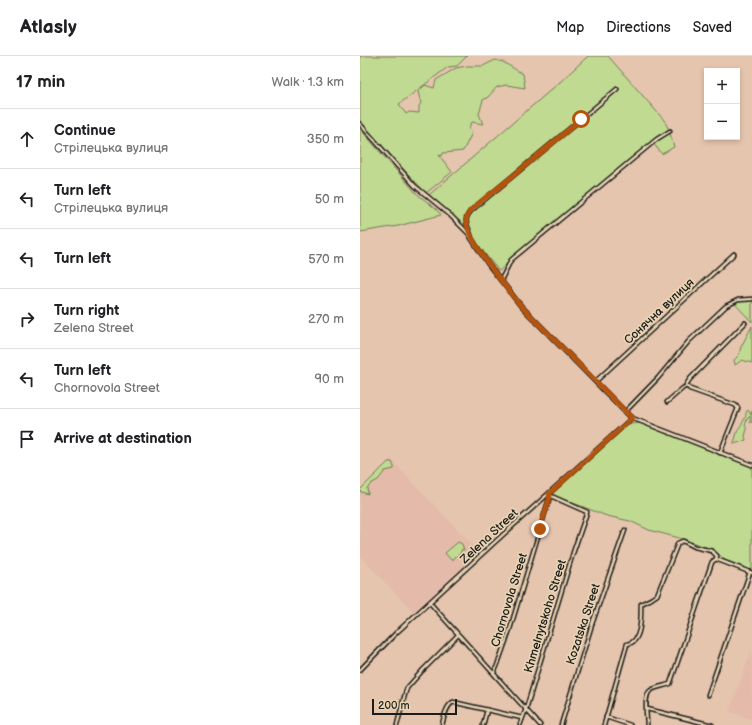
<!DOCTYPE html>
<meta charset="utf-8">
<style>
body{margin:0;font-family:"Balsamiq Sans",sans-serif;background:#f2f2f2;color:#202124}
.controls{position:absolute;right:12px;top:12px;display:grid;overflow:hidden;border-radius:0px;box-shadow:0 2px 6px #0003}
.controls button{width:36px;height:36px;display:grid;place-items:center;padding:0;border:0;border-bottom:1px solid #e0e0e0;background:#fff;color:#202124;font:20px sans-serif}
.scale{position:absolute;left:12px;bottom:10px;width:85px;box-sizing:border-box;padding-left:4px;border:2px solid #1c1c1c;border-top:0;font-size:11px;line-height:14px;white-space:nowrap;color:#1c1c1c;-webkit-text-stroke:3px #e8d3b2;paint-order:stroke}
.stop{position:absolute;width:12px;height:12px;margin:-9px;border:3px solid #b45309;border-radius:50%;background:#fff}
.stop.end{background:#b45309;border-color:#fff;box-shadow:0 1px 4px #0008}
.list{margin:0;padding:0;list-style:none}
h2{display:flex;justify-content:space-between;align-items:center;height:52px;margin:0;padding:0 16px;font-size:17px}
h2 small{font-size:13px;font-weight:400;color:#757577}
.list li{display:grid;grid-template-columns:26px 1fr auto;gap:12px;align-items:center;box-sizing:border-box;height:60px;padding:0 16px;border-top:1px solid #e0e0e0}
.list b{display:block;font-size:15px;white-space:nowrap}
.list p{margin:0;font-size:13px;white-space:nowrap;color:#757577}
.list em{font-size:13px;font-style:normal;color:#757577}
.icon{flex:none;width:22px;height:22px;fill:none;stroke:currentColor;stroke-width:2;stroke-linecap:round;stroke-linejoin:round}
.map{position:relative;flex:none;width:392px;height:669px;overflow:hidden}
header{display:flex;align-items:center;gap:24px;box-sizing:border-box;height:56px;padding:0 20px;background:#fff;border-bottom:1px solid #e0e0e0}
header strong{font-size:19px}
nav{display:flex;gap:22px;margin-inline-start:auto;font-size:14px}
main{display:flex}
aside{flex:1;background:#fff}
.map>svg:first-child{display:block}
.built{fill:#e4bbab}
.green{fill:#c0da91;stroke:#6e7b56}
.lines{fill:none;stroke-linecap:round;stroke-linejoin:round}
.street-casing{stroke:#1c1c1c;stroke-width:5.5}
.street{stroke:#e8d3b2;stroke-width:2.5}
.route{stroke:#b45309;stroke-width:5}
.labels{text-anchor:middle;stroke-width:3.5;stroke-linejoin:round;paint-order:stroke}
.street-label{font-size:12px;fill:#1c1c1c;stroke:#e8d3b2}
</style>
<header>
<strong>Atlasly</strong>
<nav><a>Map</a><a>Directions</a><a>Saved</a></nav>
</header>
<main>
<aside>
<h2>17 min<small>Walk · 1.3 km</small></h2>
<ul class="list">
<li><svg class="icon" aria-label="ahead" viewBox="0 0 24 24"><path d="M12 20V5M6 11l6-6 6 6"/></svg><div><b>Continue</b><p>Стрілецька вулиця</p></div><em>350 m</em></li>
<li><svg class="icon" aria-label="left" viewBox="0 0 24 24"><path d="M17 20v-9H6M10 6l-5 5 5 5"/></svg><div><b>Turn left</b><p>Стрілецька вулиця</p></div><em>50 m</em></li>
<li><svg class="icon" aria-label="left" viewBox="0 0 24 24"><path d="M17 20v-9H6M10 6l-5 5 5 5"/></svg><div><b>Turn left</b></div><em>570 m</em></li>
<li><svg class="icon" aria-label="right" viewBox="0 0 24 24"><path d="M7 20v-9h11M14 6l5 5-5 5"/></svg><div><b>Turn right</b><p>Zelena Street</p></div><em>270 m</em></li>
<li><svg class="icon" aria-label="left" viewBox="0 0 24 24"><path d="M17 20v-9H6M10 6l-5 5 5 5"/></svg><div><b>Turn left</b><p>Chornovola Street</p></div><em>90 m</em></li>
<li><svg class="icon" aria-label="arrive" viewBox="0 0 24 24"><path d="M6 21V4h12l-3 4 3 4H6"/></svg><div><b>Arrive at destination</b></div></li>
</ul>
</aside>
<div class="map">
<svg width="392" height="669" viewBox="0 0 392 669">
<rect width="100%" height="100%" fill="#e6c5ae"/>
<filter id="ink" filterUnits="userSpaceOnUse"><feTurbulence type="fractalNoise" baseFrequency=".025" numOctaves="2"/><feDisplacementMap in="SourceGraphic" scale="8" xChannelSelector="R" yChannelSelector="G"/><feConvolveMatrix kernelMatrix="1 2 1 2 8 2 1 2 1" color-interpolation-filters="sRGB"/></filter>
<g filter="url(#ink)">
<g class="built">
<path d="M31,403l88,93 -65,61 -54,-57v-67z"/>
<path d="M392,593v71l-23,-9z"/>
</g>
<g class="green">
<path d="M0,0h107l-10,10 -9,1 -49,37 7,10 3,-2 10,1v-7l2,-3 -3,-11 7,-7 9,3 2,-8 20,-12 11,-2h16l12,-6 8,2 20,12 2,14 -19,-3 -9,2 -9,10 -5,3 -4,14 4,10 -11,-2 -3,5 3,6 -9,18 -20,2 -1,3 -3,-1 13,17 -26,21 -66,-70z"/>
<path d="M228,0h20l56,64 5,10 5,17 -12,7 -10,-12 -153,129 -46,-56 -24,-20 131,-113z"/>
<path d="M0,73l57,65 19,15 5,6 -43,11 -38,6z"/>
<path d="M392,243v23l-18,-19 11,-3 3,2v-2z"/>
<path d="M392,270v37l-10,-3 -7,5 -1,-5 5,-5 2,-8z"/>
<path d="M388,354l3,5 1,-4v11l-2,1v-7l-3,3 -2,7 2,3 -2,7 1,4 -12,4v-2c2,-4 2,-8 4,-12 3,-6 9,-12 8,-18z"/>
<path d="M280,367l112,44v103l-27,-10 -11,-10 -31,-11 -34,-9 -19,-9 -23,-5 -55,-21 1,-2 72,-66 6,-3z"/>
<path d="M28,406h4l2,5v2l-9,2 -7,9 -6,3 -5,5 1,6 -7,-2 -1,-2z"/>
<path d="M98,486l4,2 2,6 -2,-1 -2,5 -5,3 -2,3h-2l-6,-7z"/>
</g>
<g class="lines">
<defs>
<g id="street">
<path d="M0,68l55,62 35,29 18,18 20,31 33,42 105,107 6,5 120,47"/>
<path d="M111,180c-3,-11 -9,-15 0,-25l146,-122"/>
<path d="M141,224l10,-20 146,-121 13,-8"/>
<path d="M236,325l138,-127"/>
<path d="M307,346l16,-14 4,-2"/>
<path d="M265,356l33,-34 31,-37 37,-35 12,-6 14,-1"/>
<path d="M360,397l18,-45 -3,-3 -45,-16 -4,-4 4,-6 55,-56"/>
<path d="M70,547l110,122"/>
<path d="M0,614l36,-37 99,-91 137,-124"/>
<path d="M134,617l3,-7 13,-37 40,-133"/>
<path d="M348,639l42,-123"/>
<path d="M287,653l65,16"/>
<path d="M246,661l24,8"/>
<path d="M37,669l8,-31 2,-6 15,-17 36,-36"/>
<path d="M82,669c2,-8 4,-19 11,-23l69,16"/>
<path d="M123,669l4,-15"/>
<path d="M160,669l6,-16 47,-156 14,-41 -36,-16"/>
<path d="M201,669l32,-104 32,-91"/>
<path d="M244,669l23,-81c15,-1 14,-28 14,-40l10,-5 6,-4 21,-52 5,-2 12,6 17,4 5,5 -1,3 36,14"/>
<path d="M287,669c0,-9 -4,-30 4,-35 6,-3 13,-4 19,-6l42,-122 4,-3"/>
</g>
</defs>
<use href="#street" class="street-casing"/>
<use href="#street" class="street"/>
</g>
</g>
<g class="lines" filter="url(#ink)">
<path class="route" d="M180,473l10,-33 -1,-2 83,-76 -111,-112c-13,-16 -56,-68 -55,-87 1,-3 2,-5 4,-8 11,-11 26,-21 38,-31 24,-20 49,-40 73,-61"/>
</g>
<g class="labels">
<g class="street-label">
<text transform="translate(299 255) rotate(-43)" y="4">Сонячна вулиця</text>
<text transform="translate(129 480) rotate(-43)" y="4">Zelena Street</text>
<text transform="translate(149 544) rotate(-73)" y="4">Chornovola Street</text>
<text transform="translate(185 560) rotate(-73)" y="4">Khmelnytskoho Street</text>
<text transform="translate(223 568) rotate(-72)" y="4">Kozatska Street</text>
</g>
</g>
</svg>
<div class="controls">
<button>+</button>
<button>−</button>
</div>
<div class="scale">200 m</div>
<div class="stop" style="left:221px;top:63px"></div>
<div class="stop end" style="left:180px;top:473px"></div>
</div>
</main>
